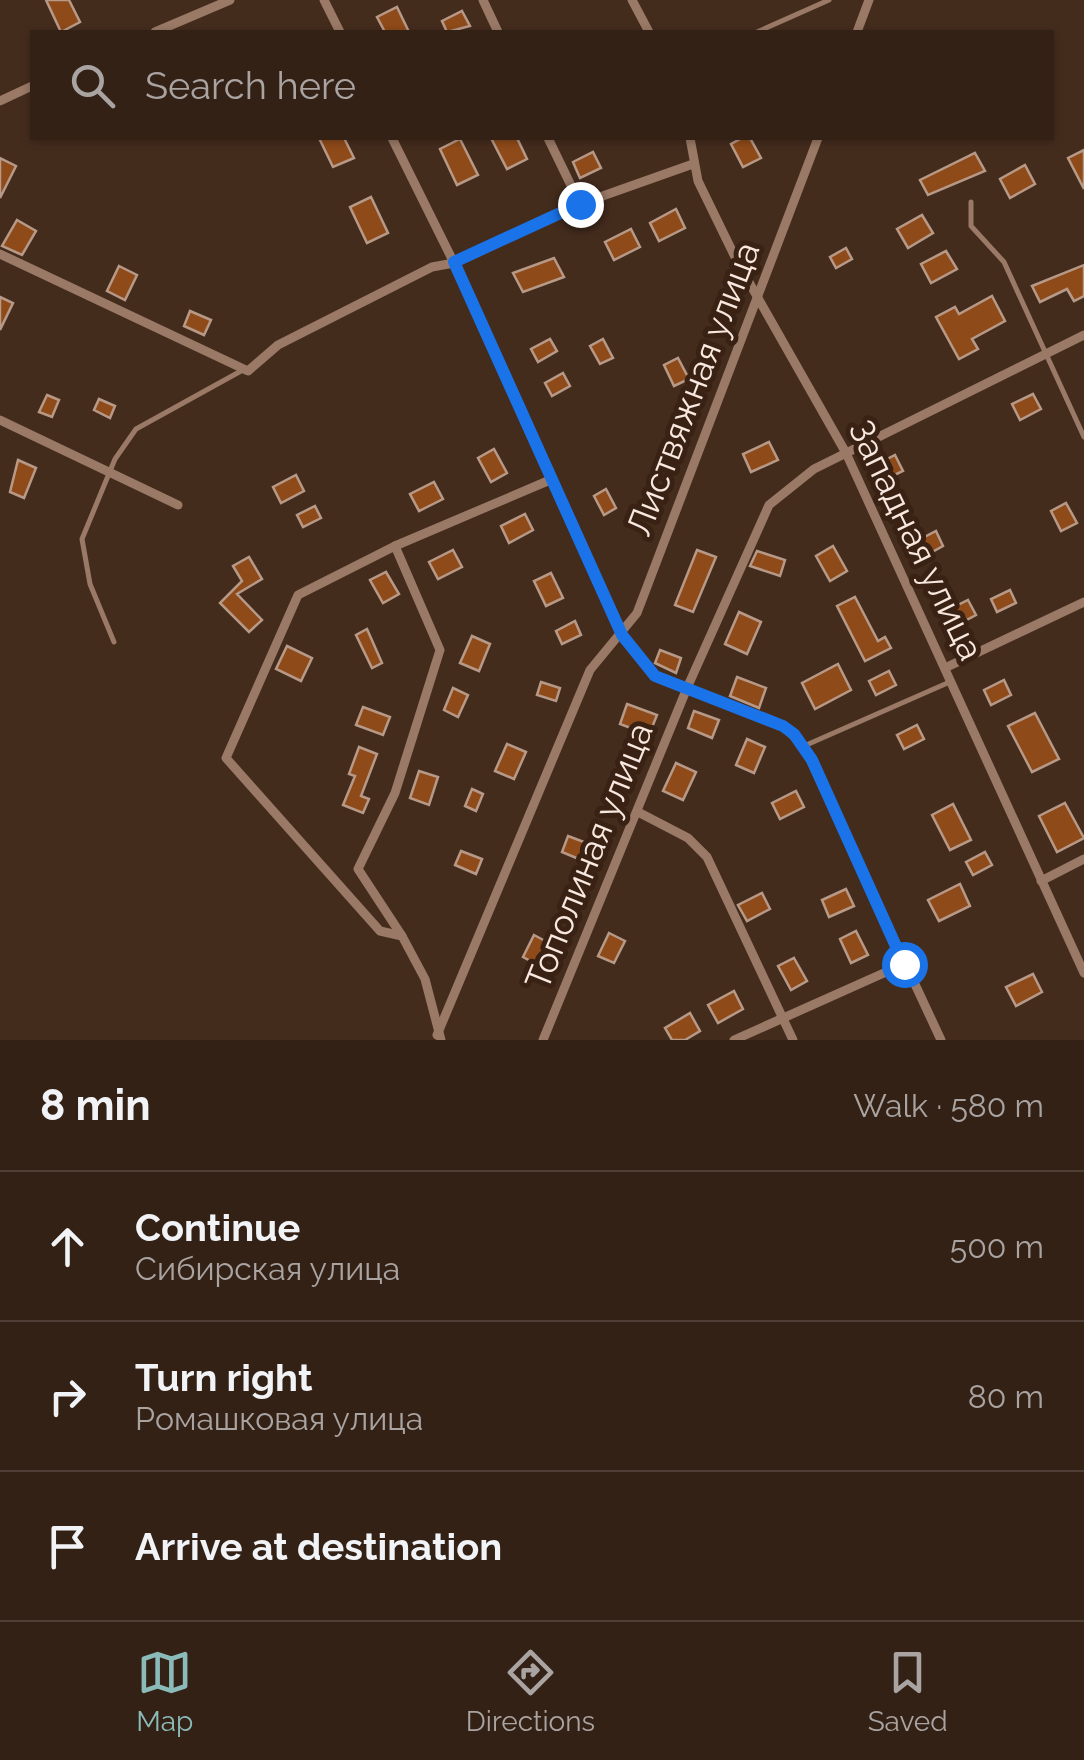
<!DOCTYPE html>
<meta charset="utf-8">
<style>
body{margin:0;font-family:Raleway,sans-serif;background:#3e2e23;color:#f1f3f6}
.stop{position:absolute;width:30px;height:30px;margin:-22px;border:8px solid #1a73e8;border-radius:50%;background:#fff}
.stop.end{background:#1a73e8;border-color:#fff;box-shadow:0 2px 10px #0008}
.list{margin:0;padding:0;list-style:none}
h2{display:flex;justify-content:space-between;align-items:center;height:130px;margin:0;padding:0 40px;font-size:42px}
h2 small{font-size:32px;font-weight:400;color:#a9a3a1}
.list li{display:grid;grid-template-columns:65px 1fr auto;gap:30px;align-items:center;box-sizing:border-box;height:150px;padding:0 40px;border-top:2px solid #4e3e35}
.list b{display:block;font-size:38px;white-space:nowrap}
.list p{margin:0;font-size:32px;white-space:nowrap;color:#a9a3a1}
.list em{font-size:32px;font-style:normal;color:#a9a3a1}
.icon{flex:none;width:55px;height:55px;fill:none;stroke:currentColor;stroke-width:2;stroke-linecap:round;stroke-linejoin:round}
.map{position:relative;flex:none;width:1084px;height:1040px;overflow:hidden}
.search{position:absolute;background:#332116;box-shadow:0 2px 8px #0004;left:30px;right:30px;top:30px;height:110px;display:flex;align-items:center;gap:25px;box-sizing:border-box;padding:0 35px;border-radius:0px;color:#a9a3a1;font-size:38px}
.sheet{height:580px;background:#332116}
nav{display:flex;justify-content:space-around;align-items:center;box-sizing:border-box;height:140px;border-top:2px solid #4e3e35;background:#332116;font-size:28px;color:#a9a3a1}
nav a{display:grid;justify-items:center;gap:5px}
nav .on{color:#8bbbb9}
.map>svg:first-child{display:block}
.building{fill:#8f4a19;stroke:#b79988;stroke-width:2.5}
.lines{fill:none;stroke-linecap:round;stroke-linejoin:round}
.service{stroke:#9a7966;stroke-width:5}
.minor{stroke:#9a7966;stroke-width:9}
.route{stroke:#1a73e8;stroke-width:12}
.labels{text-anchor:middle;stroke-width:10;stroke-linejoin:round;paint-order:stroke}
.street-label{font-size:35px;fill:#f8e8df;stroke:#392214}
</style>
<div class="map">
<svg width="1084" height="1040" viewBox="0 0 1084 1040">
<rect width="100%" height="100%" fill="#442c1d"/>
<g class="building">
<path d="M46,0h23l11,22 -19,10z"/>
<path d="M397,7l12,25h-24l-8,-15z"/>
<path d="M462,11l8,15 -23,6 -5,-11z"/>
<path d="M319,138h25l10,20 -21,9z"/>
<path d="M491,138h26l10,21 -20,10z"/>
<path d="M742,138h8l11,20 -18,9 -12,-23z"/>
<path d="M460,139l18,36 -21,10 -17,-36z"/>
<path d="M1084,150v39l-16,-31z"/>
<path d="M593,152l8,16 -21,10 -7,-16z"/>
<path d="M975,153l10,18 -57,24 -8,-15z"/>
<path d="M0,158l16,8 -16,32z"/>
<path d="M1025,165l10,19 -25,14 -10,-19z"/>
<path d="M371,197l17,36 -21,10 -17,-36z"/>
<path d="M676,209l9,19 -26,13 -9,-18z"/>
<path d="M922,215l11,18 -25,15 -11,-19z"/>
<path d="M17,220l19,11 -14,24 -20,-9z"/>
<path d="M631,229l9,18 -26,13 -9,-18z"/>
<path d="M846,248l6,11 -16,9 -6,-11z"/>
<path d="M946,251l11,18 -26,14 -10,-19z"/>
<path d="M554,258l10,19 -41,15 -10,-19z"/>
<path d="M1084,265v31l-10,5 -7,-12 -27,13 -8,-16z"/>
<path d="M119,266l18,9 -12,25 -18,-9z"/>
<path d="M992,296l13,25 -33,18 6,10 -19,10 -23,-42 19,-10 4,7z"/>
<path d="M0,297l13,6 -13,27z"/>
<path d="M190,311l21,9 -7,15 -20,-9z"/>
<path d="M550,339l7,12 -19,11 -7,-13z"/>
<path d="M603,339l10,19 -13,6 -10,-18z"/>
<path d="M678,358l11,21 -15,7 -10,-21z"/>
<path d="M563,373l7,13 -18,10 -7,-13z"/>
<path d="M1033,394l8,15 -21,11 -8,-16z"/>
<path d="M47,395l12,5 -7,17 -13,-5z"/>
<path d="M99,399l16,7 -5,12 -16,-8z"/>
<path d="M769,442l9,18 -27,12 -8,-18z"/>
<path d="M494,449l13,24 -16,9 -13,-24z"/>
<path d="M895,455l8,16 -21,10 -8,-15z"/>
<path d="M18,460l18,8 -12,30 -14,-6z"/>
<path d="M296,475l8,16 -23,12 -8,-16z"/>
<path d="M434,482l9,17 -24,12 -9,-17z"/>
<path d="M606,489l10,19 -12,7 -10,-19z"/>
<path d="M1066,503l11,20 -16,8 -10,-20z"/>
<path d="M315,506l6,12 -18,9 -6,-12z"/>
<path d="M525,514l8,16 -24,13 -8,-17z"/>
<path d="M936,531l7,15 -20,11 -8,-15z"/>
<path d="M833,546l14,25 -17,10 -14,-25z"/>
<path d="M453,550l9,17 -24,12 -9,-17z"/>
<path d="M697,550l19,7 -23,55 -18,-7z"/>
<path d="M757,551l28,9 -5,16 -30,-10z"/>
<path d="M249,557l13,22 -25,15 25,26 -13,12 -29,-29 22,-22 -9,-15z"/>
<path d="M386,572l13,22 -16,9 -13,-23z"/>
<path d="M551,573l12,25 -17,8 -12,-25z"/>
<path d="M1010,590l6,13 -19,9 -6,-13z"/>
<path d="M855,597l23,44 7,-4 6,11 -26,13 -28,-55z"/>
<path d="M968,600l8,15 -21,11 -7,-16z"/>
<path d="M739,612l22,10 -14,32 -22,-10z"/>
<path d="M575,621l6,14 -19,9 -6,-13z"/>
<path d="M367,629l15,34 -10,5 -16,-33z"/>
<path d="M472,636l18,8 -11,27 -19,-8z"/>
<path d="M287,646l25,12 -11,23 -25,-12z"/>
<path d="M660,650l21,8 -5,15 -21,-10z"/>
<path d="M838,664l13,26 -36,19 -13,-26z"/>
<path d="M889,671l7,14 -20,10 -7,-14z"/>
<path d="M737,677l29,11 -7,20 -29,-12z"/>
<path d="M1004,680l7,15 -20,10 -7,-15z"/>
<path d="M541,682l19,6 -4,13 -19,-6z"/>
<path d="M453,688l15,7 -10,22 -14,-7z"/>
<path d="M627,704l30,11 -8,20 -29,-11z"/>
<path d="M363,707l27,10 -7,18 -27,-10z"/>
<path d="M694,711l25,9 -7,18 -24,-10z"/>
<path d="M1035,713l24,46 -27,13 -24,-46z"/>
<path d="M917,725l7,14 -20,10 -7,-14z"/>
<path d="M747,739l18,8 -11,26 -18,-8z"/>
<path d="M507,744l19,8 -12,27 -19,-8z"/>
<path d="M359,747l18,7 -16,42 8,3 -6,14 -20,-8 12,-29 -6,-2z"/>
<path d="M676,763l20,9 -13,28 -20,-9z"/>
<path d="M419,771l19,6 -9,28 -19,-7z"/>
<path d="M472,789l11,5 -7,17 -11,-5z"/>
<path d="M796,791l8,16 -24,12 -8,-16z"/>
<path d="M1065,803l19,35 -27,14 -18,-36z"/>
<path d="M953,804l18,36 -21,10 -18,-35z"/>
<path d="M568,836l24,9 -6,17 -24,-10z"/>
<path d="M461,851l21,8 -6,15 -21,-9z"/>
<path d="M985,852l7,13 -19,10 -7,-13z"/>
<path d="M960,884l10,22 -31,15 -11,-21z"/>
<path d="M846,889l8,17 -25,11 -7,-17z"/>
<path d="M762,893l8,16 -23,12 -9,-16z"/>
<path d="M856,931l12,24 -17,8 -11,-24z"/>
<path d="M609,933l16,8 -11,22 -16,-7z"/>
<path d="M534,935l15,8 -11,22 -15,-8z"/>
<path d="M794,958l13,23 -16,9 -13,-24z"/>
<path d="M1033,974l9,18 -26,14 -10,-19z"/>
<path d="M734,991l9,18 -25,14 -10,-18z"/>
<path d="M690,1013l10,18 -15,9h-13l-7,-12z"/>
</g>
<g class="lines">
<g class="service">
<path d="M757,32l72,-32"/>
<path d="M971,202v24l33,36 80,175"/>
<path d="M114,642l-24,-58 -8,-45 33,-80 21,-30 105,-58"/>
<path d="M804,746l148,-65"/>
</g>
<g class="minor">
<path d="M324,0l16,32"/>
<path d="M483,0l15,32"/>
<path d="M632,0l17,32"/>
<path d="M155,32l75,-32"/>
<path d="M857,32l12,-32"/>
<path d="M0,101l32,-15"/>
<path d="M392,138l62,125 167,372 34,40 128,51 21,20 137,294"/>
<path d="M548,138l32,66"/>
<path d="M690,138l8,43 39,80 109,192 238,520"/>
<path d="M0,254l248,117 30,-26 154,-78 22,-4 126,-59 113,-40"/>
<path d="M0,420l178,85"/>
<path d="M395,546l45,104 -45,143 -37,76 44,67"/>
<path d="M947,667l137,-65"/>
<path d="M638,812l50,26 19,19 86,183"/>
<path d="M1041,881l43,-22"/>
<path d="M437,1035l153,-365 47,-57 181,-475"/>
<path d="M441,1040l-16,-61 -23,-43 -22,-5 -154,-173 72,-163 97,-49 155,-66"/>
<path d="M543,1040l144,-352 82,-183 45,-36 270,-134"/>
<path d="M734,1040l170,-76"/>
</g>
</g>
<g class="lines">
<path class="route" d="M580,204l-126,58 168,373 33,41 128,50 11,8 18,26 92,204"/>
</g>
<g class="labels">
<g class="street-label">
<text transform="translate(693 389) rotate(-69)" y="12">Листвяжная улица</text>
<text transform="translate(916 540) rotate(64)" y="12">Западная улица</text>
<text transform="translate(589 856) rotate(-68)" y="12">Тополиная улица</text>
</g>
</g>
</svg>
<div class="stop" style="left:904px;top:964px"></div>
<div class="stop end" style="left:580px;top:204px"></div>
<div class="search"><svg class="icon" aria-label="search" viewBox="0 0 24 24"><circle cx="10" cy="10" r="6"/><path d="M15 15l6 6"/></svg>Search here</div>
</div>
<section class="sheet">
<h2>8 min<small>Walk · 580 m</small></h2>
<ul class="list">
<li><svg class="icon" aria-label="ahead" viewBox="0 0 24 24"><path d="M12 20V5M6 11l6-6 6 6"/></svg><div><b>Continue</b><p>Сибирская улица</p></div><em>500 m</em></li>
<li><svg class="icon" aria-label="right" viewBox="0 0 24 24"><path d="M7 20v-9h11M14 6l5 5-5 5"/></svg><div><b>Turn right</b><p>Ромашковая улица</p></div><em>80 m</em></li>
<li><svg class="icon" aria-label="arrive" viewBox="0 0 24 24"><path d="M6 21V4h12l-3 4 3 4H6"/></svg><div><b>Arrive at destination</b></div></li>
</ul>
</section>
<nav>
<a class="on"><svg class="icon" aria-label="map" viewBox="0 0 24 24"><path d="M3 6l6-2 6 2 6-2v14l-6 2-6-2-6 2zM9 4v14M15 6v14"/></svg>Map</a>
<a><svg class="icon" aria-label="directions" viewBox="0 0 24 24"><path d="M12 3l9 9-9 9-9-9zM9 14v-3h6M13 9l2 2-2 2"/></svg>Directions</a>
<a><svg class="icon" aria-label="saved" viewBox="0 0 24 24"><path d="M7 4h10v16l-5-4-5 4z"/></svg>Saved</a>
</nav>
